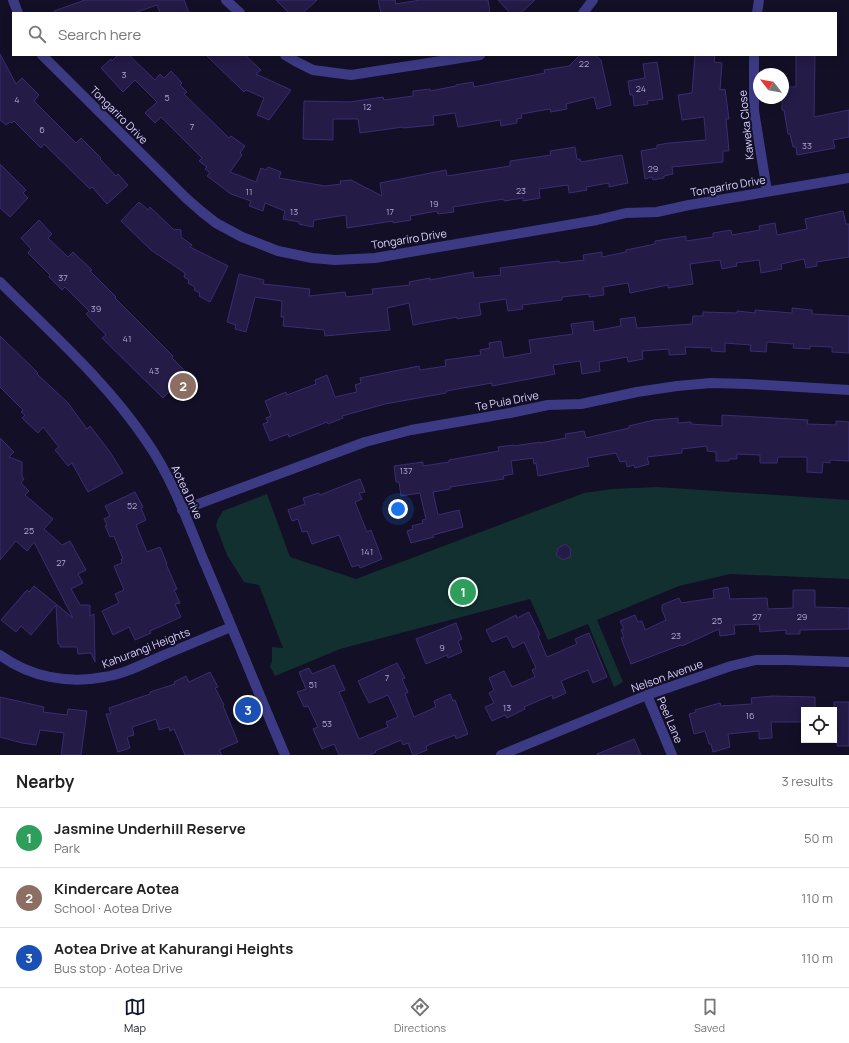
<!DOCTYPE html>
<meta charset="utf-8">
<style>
body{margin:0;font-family:Manrope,sans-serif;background:#f2f2f2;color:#222}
.controls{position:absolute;right:12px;bottom:12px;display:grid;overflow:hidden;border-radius:0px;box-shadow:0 2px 10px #0003}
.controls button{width:36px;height:36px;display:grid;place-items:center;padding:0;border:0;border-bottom:1px solid #e0e0e0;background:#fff;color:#222;font:20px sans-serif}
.compass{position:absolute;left:753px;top:68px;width:36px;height:36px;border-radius:50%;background:#fff;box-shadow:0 2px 10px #0003;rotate:301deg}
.you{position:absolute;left:398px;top:509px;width:14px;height:14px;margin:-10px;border:3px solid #fff;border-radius:50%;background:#1a73e8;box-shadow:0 0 0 6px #1a73e833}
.badge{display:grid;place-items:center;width:26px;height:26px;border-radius:50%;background:#111827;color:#fff;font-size:13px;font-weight:700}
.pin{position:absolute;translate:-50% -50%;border:2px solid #fff;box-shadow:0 1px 4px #0006}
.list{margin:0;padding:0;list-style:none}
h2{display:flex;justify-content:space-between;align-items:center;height:52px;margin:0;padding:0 16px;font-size:17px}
h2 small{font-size:13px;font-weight:400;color:#767676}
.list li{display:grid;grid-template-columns:26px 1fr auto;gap:12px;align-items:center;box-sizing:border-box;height:60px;padding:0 16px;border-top:1px solid #e0e0e0}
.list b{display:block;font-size:15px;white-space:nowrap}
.list p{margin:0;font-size:13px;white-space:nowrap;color:#767676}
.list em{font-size:13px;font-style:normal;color:#767676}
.icon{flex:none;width:22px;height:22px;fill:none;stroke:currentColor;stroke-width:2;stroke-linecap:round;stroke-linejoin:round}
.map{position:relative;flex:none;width:849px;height:755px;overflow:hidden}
.search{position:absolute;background:#fff;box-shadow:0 2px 10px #0003;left:12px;right:12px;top:12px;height:44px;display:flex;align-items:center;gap:10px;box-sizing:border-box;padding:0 14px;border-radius:0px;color:#767676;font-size:15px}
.sheet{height:232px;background:#fff}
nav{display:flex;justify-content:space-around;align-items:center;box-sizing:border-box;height:56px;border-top:1px solid #e0e0e0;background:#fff;font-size:11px;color:#767676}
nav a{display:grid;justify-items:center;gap:2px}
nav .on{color:#111827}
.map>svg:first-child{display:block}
.green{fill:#12302f}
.building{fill:#241b47;stroke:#3b2d73}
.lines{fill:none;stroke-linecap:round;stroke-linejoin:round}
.minor{stroke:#3d3a85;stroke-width:10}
.tertiary{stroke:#3d3a85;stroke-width:10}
.labels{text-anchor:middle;stroke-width:4;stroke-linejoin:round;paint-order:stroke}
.number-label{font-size:9px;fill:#aca6d1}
.street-label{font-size:11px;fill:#d9d4ff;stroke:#130f26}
</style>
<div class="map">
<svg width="849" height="755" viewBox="0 0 849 755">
<rect width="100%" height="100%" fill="#130f26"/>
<path class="green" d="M657,487l192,13v79l-119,-5 -51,12 -82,34 26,62 -9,5 -26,-63 -40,16 -18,-41 -190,50 -65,27 -5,-10 2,-4v-15l11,1 -24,-63 -15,-3 -17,-27 -11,-29 2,-7 5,-8 44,-17 23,63 66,22 228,-86 28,-4z"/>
<g class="building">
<path d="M85,0h99l5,13h-29l-3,-8 -23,8h-80v-2z"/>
<path d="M276,0h41l-14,13h-14z"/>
<path d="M378,0h17l1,4 24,-4h68l2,13h-109z"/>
<path d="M498,0h37l-14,13h-11z"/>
<path d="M0,54l16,30 6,-6 17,17 -5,6 42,42 5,-5 20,20 -1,1 16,17 2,-2 10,11 -21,19 -15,-17 -2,2 -46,-45 -3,4 -27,-27 -2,2 -2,-1 -4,3 -6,-5z"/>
<path d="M118,55h11l26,25 5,-6 4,4 7,-7 11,12 -2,2 7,7 -3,2 45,44 2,-2 14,10 -5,7 2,2 -12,17 26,10 5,-14 5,2 2,-3 13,5 -2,6 46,8 16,-2 -1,-3 11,-1 31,16 -2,-13 66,-13 1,6 63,-10v-5l41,-6 -1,-4 25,-4 2,12h3l1,3 41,-7 6,28 -19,4v-4l-23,4 1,3 -18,3 -1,-8 -29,4 1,9 -17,3v-3l-19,3v-2l-51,8 1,5 -16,2 -1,-3 -27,5 1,4 -18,3v-2l-46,7 -1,-13 -32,5 -1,7 -14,-3v-2l-16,-3 2,-8 -20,-8 -2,8 -14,-5 2,-5 -20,-7 -24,-18 3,-3 -5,-4 2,-2 -8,-6 3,-3 -41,-41 -6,6 -10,-10 12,-11 -22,-22 -12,12 -22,-24 10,-9 1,2z"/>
<path d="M206,55h39l16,15 -5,4 35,16 -22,30 -12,-5 7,-17 -18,-8 -2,2z"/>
<path d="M580,55h14l7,5 10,45 -14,4 -3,-12 -28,7 1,5 -16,3 -1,-3 -29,5 1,4 -5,1v4l-16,3 -1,-6 -42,7 -3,-14 -22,3 1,9 -31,3v-1l-43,6 -2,-14h-25v21l-30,-1 1,-38 46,1 33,-5 1,3 29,-4v-5l17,-2v2l26,-5v-1l17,-3 1,5 71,-14 -1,-3 25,-4z"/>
<path d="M695,55h20l-1,7 8,1 -2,27 5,-1 4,30h-3l3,32h-6v11l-51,5 1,7 -9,2v2l-11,2 -1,-3 -7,2 -4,-28 16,-3v-3l12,-2 37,-3 -2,-23 -22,3 -4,-25 14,-2z"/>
<path d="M796,55h19l-1,62 35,-7v27l-16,3 2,8 -38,7 -1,-8h-3l-3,-13h-2l-4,-24h-2v-12l1,-11h13z"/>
<path d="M657,62l6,37 -16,2 1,3 -14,2 -1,-11h-3l-2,-14 17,-3 -2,-14z"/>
<path d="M0,164l26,26 -3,3 5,5 -18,19 -10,-9z"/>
<path d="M139,202l9,8 2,-3 23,22 8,1v7l11,8 -2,2 38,19 -18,36 -11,-6 1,-3 -6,-3 1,-3 -7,-4 1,-3 -5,-3 1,-4 -34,-23 -30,-29z"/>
<path d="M843,211l3,13h3v33l-32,5v4l-11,2 -2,-9 -23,5 1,5 -21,4 -2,-13 -23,3 1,3 -15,3 -2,-9 -30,4 3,20 -25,4v-3l-38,8 -2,-10 -25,4 1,8 -15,2v-3l-27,3v3l-40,5 1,4 -15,2 -2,-12 -27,4 2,12 -24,4v-2l-44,8 -4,-22 -22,5 3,22 -24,2 -41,4 -1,-6 -41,-4 1,-9h-3l1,-16 -27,-4 -9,35 -11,-3 1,-4 -9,-3 12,-48 25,6 -1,4 47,5 -1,7 36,-4 1,5 27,-3 -1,-5 38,-4 -1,-3 21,-4v2l43,-8 1,6 27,-3 -1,-7 59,-7 1,2 24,-3 -1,-5 19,-3v5l24,-5v-2l29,-6v-3l31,-5v5l27,-4v-4l18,-3 1,5 28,-5 -1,-4 16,-3 2,12 30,-6 -2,-10z"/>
<path d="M39,220l13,14 -4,4 20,19 5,-5 19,18 -2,1 26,26 -1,1 58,58 -1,2 15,15 -24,25 -61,-60 4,-3 -20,-21 3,-3 -24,-24 -3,3 -13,-13 1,-2 -22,-22 3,-4 -10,-11z"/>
<path d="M792,308l20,2v4l37,2v37l-17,-1v-5l-22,-1v3l-17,-1 1,-4 -27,-2 -1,10 -16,-1 1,-6 -26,-2v9l-14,-1 1,-3 -27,-1 1,7 -17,1v-6l-27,2 1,8 -15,3 -1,-5 -28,5 1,9 -18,3 -2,-13 -27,4 2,9 -63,12v-3l-46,8v2l-61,11 -43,12 1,2 -15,6 -1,-2 -38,15 -1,-3 -18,7 -7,-17 5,-2 -2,-4 5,-2 -6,-15 21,-9 1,3 29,-11 -1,-4 12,-5 8,22 22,-5 -2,-7 6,-2 -1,-5 59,-12 1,4 26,-4 -1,-6 36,-5 -1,-5 10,-2 -1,-5 12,-2 3,17 27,-5 -2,-13 44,-6 -2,-10 22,-3 1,10 27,-5 -1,-7 15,-2 2,11 55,-4 1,-8h10v-4l34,1v-2l18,2v-3l37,3z"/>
<path d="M0,336l38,37 -1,1 31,29 19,26 3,-3 20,26 13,21 -35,19 -16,-29 -4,3 -13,-16 4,-3 -16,-20 -5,6 -16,-15 3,-3 -4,-3 2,-2 -23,-23z"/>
<path d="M722,415l86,5 -1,4 29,1v-4l13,1v39l-19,-1v3l-7,-1 -1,11 -15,-1v-15h-29l-1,6h-17v-8l-23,-1v5h-8v2h-13v-9l-9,-1v-5l-25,3v4l-35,4 2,7 -14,4 -1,-3 -7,2 -1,-6 -6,1 -4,-9 -29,5 2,8 -51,10 -2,-13 -2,1 -1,-6 -22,3 2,13 -10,2 1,3 -54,8v2l-17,3 5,23 21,-5 4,17 -30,8 1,2 -23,6 -4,-12 6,-2 -1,-3 11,-3 -1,-3 4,-1 -6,-26 -19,3 -2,-14h-3l-2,-16 29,-4v4l26,-4v-2l50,-9 -1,-4 16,-2v1l26,-4v1l26,-5 -1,-4 19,-3 2,7 43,-10v-2l25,-6 24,-2v5l13,-1v2l31,2z"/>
<path d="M0,438l14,14 -5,5 13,5v14l2,3 -3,4 8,8 -4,4 28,24 -9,10 18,16 8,-4 16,29 -8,4 5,9 -12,6 9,16h10v11l4,-2 1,48 -4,-9 -13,1 -1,-7h-17v-3h-2l-2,-39 -25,30 -10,-9 -5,6 -15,-12 26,-30 2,2 5,-6 39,32 -39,-76 -7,9 -11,-10 -16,19z"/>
<path d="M360,479l5,13 -6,1 3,6 -7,3 12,30 4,-2 11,29 -22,9 -1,-3 -7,2 -13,-32 -27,9 -5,-13 -5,1 -4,-13 -6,2 -4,-11 17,-6 -2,-6 16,-5 1,2z"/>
<path d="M135,492l8,15 -2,1 5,12 -10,5 11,27 13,-5 7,17h-1l11,25 -3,1 6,13 -5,1 6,13 -31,14 1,2 -16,7 -6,-13 -16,8 -11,-24 17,-8 -4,-9 9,-4 -10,-24 8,-3 -1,-4h2l-9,-23 -4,1 -5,-11 2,-1 -3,-6 6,-3 -5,-10z"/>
<path d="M565,544l6,5 -1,8 -7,3 -7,-5 2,-7z"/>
<path d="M728,587l2,12 37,-1 1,11 25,-1v-18h22v17l34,1v21l-49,1v4h-14v-4l-26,2 -1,-8 -25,1 1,9 -15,2 -1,-7 -37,17 -1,-1 -50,19 -10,-26 3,-1 -3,-7 3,-1 -4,-8 15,-6 3,7 4,-1 3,9 21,-10 -4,-10v-5l17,-7 2,5 33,-5 -1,-8z"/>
<path d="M529,612l11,23 -2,1 9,21 30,-13 -2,-5 14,-6 18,44 -14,6 -5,-13 -27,11 5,12 -13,6 -1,-4 -28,12 1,2 -18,9 -2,-3 -13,6 -7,-14 9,-4 -5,-10 5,-3 -5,-12 15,-7 8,16 23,-10 -3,-7 4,-2 -12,-26 -11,6 -6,-12 -15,6 -6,-12 30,-15 1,3z"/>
<path d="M456,623l6,16 -4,2 4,11 -14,6 -1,-3 -21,9 -10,-25z"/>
<path d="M397,663l8,15 -3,1 6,13 -3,2 9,23 22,-10 -2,-6 16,-7 3,7 2,-1 13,34 -12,5 -1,-4 -29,11 1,4 -12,5h-2l-5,-12 -5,2 -2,-5 -26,11 1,1 -6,3h-31l-5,-11 -12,5 -9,-20 5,-2 -10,-21 -4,1 -7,-15 9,-3 -7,-17 10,-4 3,6 22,-9 11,25 -6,2 20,47 29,-12 -2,-5 12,-5 -10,-22 -19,8 -11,-22z"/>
<path d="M210,672l8,15 -3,1 9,17 -1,1 15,36 -19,8 3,5h-37l-11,-26 -4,2 -1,-4 -10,3 -3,-11 -24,8 2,8 -7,2 3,11 -12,4 -12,-38h5l-2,-6 41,-14v-2l25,-8 -1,-2 12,-6 3,6z"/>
<path d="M772,696l43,1v13h-11v12h-33l1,16 -13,1v-8l-31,3 2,13 -17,5 -2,-8h-2l-4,-13 -11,3 -5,-20 7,-2 -1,-2 25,-7 1,3 31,-2 -1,-6z"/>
<path d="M0,697l44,10 -1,5 24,3 1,-6 19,2 -6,44h-20l3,-22 -24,-3 -4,15 -14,-2 -22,-6z"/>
<path d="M834,702h15v44h-12v-14h-3z"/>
<path d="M634,739l7,16h-44v-1z"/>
</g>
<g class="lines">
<g class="minor">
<path d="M13,0l5,13"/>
<path d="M226,0l14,13"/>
<path d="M583,13l10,-13"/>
<path d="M757,13l2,-13"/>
<path d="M42,55l145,144 15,13 14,11 26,14 36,14 34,7 23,2 40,-2 222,-38 29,-7 31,-1 32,-7 160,-27"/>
<path d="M285,55l10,6 18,9 38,5 129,-20"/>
<path d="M754,55v56l13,80"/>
<path d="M182,510l183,-68 46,-12 99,-17 38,-8 33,-1 56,-12 40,-6 34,-3 37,1 101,6"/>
<path d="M0,655c30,22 68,29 104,22 21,-3 41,-14 60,-22 22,-9 45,-19 67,-28"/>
<path d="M647,695l25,60"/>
<path d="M501,755l146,-60 84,-29 25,-6h31l62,2"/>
</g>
<path class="tertiary" d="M0,282c51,51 107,100 147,160 25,36 40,78 56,117 28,65 54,131 82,196"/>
</g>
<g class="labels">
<g class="number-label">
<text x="584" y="67">22</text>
<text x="124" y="78">3</text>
<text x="641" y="92">24</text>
<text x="167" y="101">5</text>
<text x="17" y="103">4</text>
<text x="367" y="110">12</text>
<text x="192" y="130">7</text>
<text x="42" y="133">6</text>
<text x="807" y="149">33</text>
<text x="653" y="172">29</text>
<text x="521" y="194">23</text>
<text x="249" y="195">11</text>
<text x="434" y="207">19</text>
<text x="294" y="215">13</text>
<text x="390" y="215">17</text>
<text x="63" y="281">37</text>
<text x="96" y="312">39</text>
<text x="127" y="342">41</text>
<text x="154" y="374">43</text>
<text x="406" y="474">137</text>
<text x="132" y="509">52</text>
<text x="29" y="534">25</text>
<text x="367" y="555">141</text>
<text x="61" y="566">27</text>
<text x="757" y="620">27</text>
<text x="802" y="620">29</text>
<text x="717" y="624">25</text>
<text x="676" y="639">23</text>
<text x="442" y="651">9</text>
<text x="387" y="681">7</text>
<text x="313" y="688">51</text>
<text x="507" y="711">13</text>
<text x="750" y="719">16</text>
<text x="327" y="727">53</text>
</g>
<g class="street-label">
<text transform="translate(119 115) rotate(45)" y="4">Tongariro Drive</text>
<text transform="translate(746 125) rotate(-96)" y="4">Kaweka Close</text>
<text transform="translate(728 186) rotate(-10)" y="4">Tongariro Drive</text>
<text transform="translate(409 239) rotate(-9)" y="4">Tongariro Drive</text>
<text transform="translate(507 401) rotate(-11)" y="4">Te Puia Drive</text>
<text transform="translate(187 492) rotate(65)" y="4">Aotea Drive</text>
<text transform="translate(146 648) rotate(-21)" y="4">Kahurangi Heights</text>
<text transform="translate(667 676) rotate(-20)" y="4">Nelson Avenue</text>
<text transform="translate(670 720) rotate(67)" y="4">Peel Lane</text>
</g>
</g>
</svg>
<div class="controls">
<button><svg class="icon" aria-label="locate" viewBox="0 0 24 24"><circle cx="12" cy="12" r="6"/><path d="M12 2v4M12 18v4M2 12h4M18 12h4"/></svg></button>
</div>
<svg class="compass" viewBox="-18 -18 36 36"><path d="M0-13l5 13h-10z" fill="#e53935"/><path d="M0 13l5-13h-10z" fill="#767676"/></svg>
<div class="you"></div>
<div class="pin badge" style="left:463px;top:592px;background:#2e9e5b">1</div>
<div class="pin badge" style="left:183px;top:386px;background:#8d6e63">2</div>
<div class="pin badge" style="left:248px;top:710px;background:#1a4fb4">3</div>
<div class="search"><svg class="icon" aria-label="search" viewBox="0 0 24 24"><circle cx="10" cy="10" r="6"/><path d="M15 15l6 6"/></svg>Search here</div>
</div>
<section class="sheet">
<h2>Nearby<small>3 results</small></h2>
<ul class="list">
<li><span class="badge" style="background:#2e9e5b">1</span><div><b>Jasmine Underhill Reserve</b><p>Park</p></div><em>50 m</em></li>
<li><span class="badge" style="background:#8d6e63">2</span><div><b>Kindercare Aotea</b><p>School · Aotea Drive</p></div><em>110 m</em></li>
<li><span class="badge" style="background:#1a4fb4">3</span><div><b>Aotea Drive at Kahurangi Heights</b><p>Bus stop · Aotea Drive</p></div><em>110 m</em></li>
</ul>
</section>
<nav>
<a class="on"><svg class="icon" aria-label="map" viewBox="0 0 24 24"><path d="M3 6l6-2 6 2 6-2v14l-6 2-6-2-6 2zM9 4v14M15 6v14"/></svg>Map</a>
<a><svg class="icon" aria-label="directions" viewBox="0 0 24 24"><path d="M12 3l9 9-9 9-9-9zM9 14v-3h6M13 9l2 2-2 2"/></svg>Directions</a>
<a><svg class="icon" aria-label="saved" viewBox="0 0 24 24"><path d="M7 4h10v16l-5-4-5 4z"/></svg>Saved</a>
</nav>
